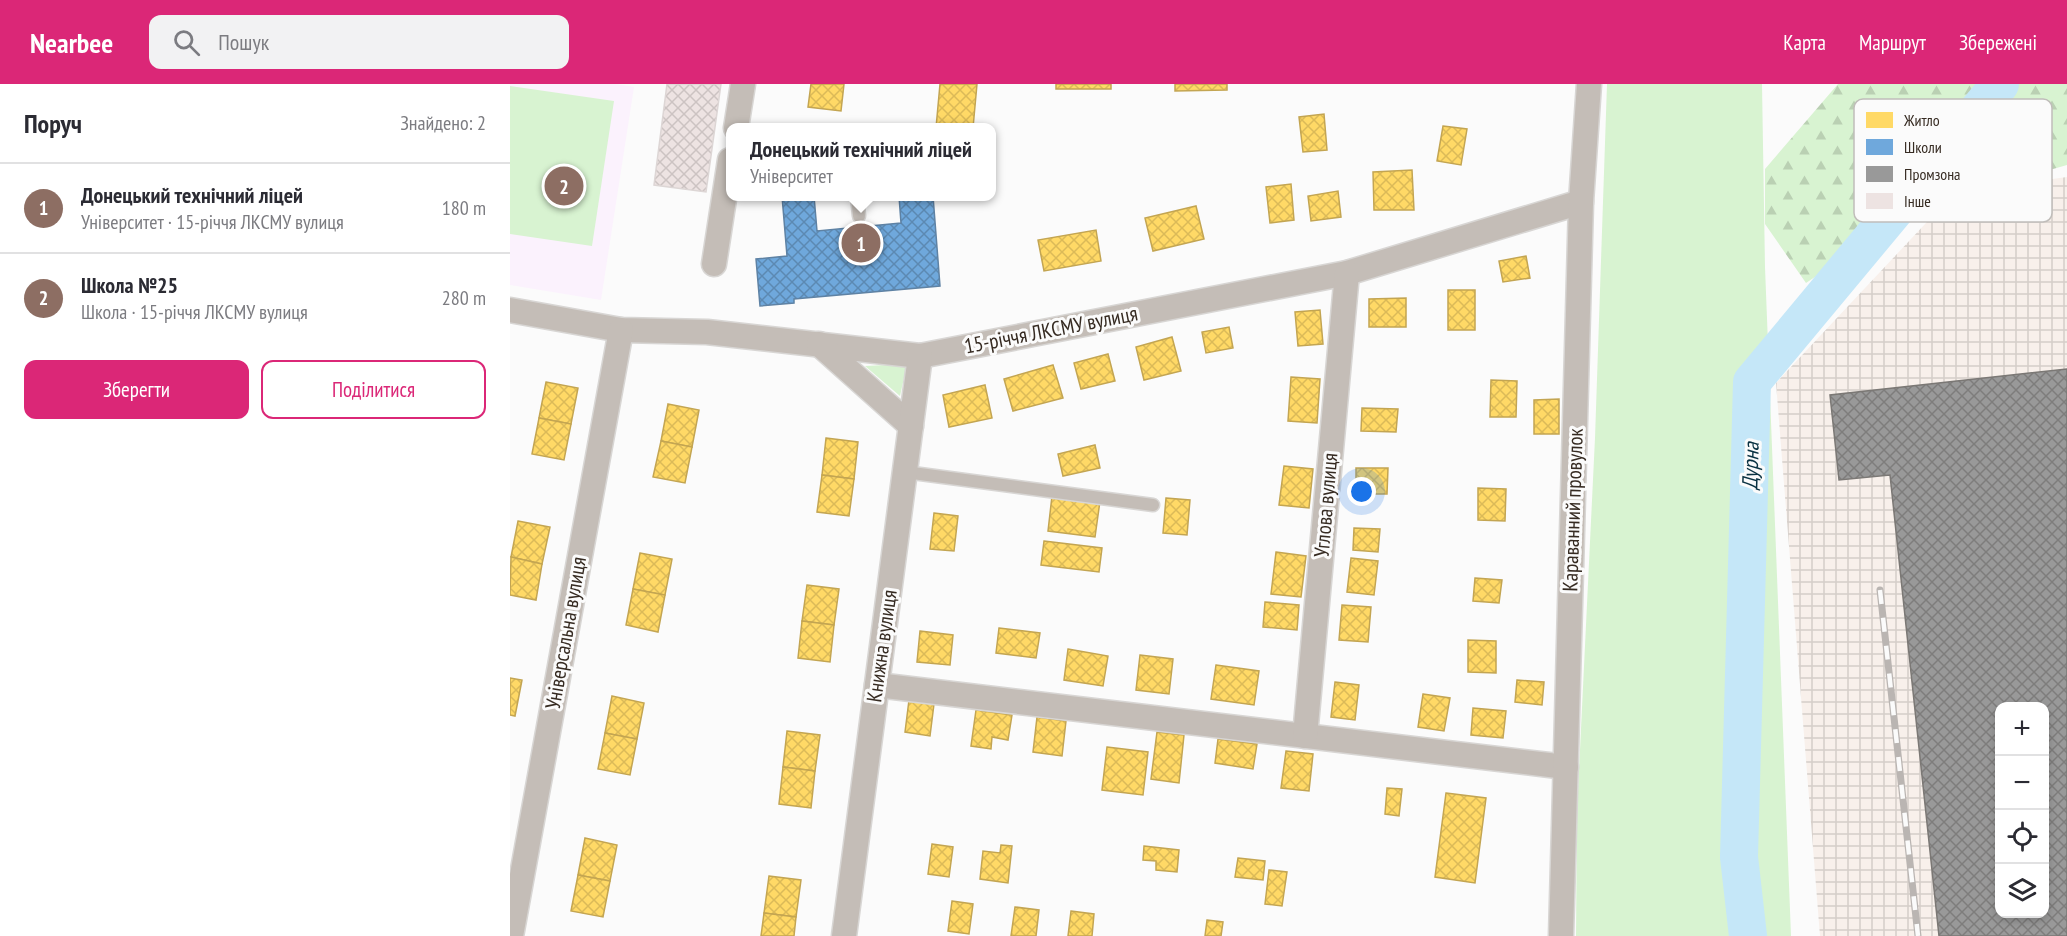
<!DOCTYPE html>
<html lang="uk">
<meta charset="utf-8">
<style>
body{margin:0;font-family:"PT Sans Narrow",sans-serif;background:#f2f2f3;color:#2b2b33}
.controls{position:absolute;right:18px;bottom:18px;display:grid;overflow:hidden;border-radius:12px;box-shadow:0 3px 9px #0003}
.controls button{width:54px;height:54px;display:grid;place-items:center;padding:0;border:0;border-bottom:2px solid #e1e1e2;background:#fff;color:#2b2b33;font:30px sans-serif}
.you{position:absolute;left:852px;top:408px;width:21px;height:21px;margin:-15px;border:4px solid #fff;border-radius:50%;background:#1a73e8;box-shadow:0 0 0 9px #1a73e833}
.badge{display:grid;place-items:center;width:39px;height:39px;border-radius:50%;background:#db2777;color:#fff;font-size:20px;font-weight:700}
.pin{position:absolute;translate:-50% -50%;border:3px solid #fff;box-shadow:0 2px 6px #0006}
.popup{position:absolute;left:216px;top:39px;width:270px;height:78px;box-sizing:border-box;display:grid;place-content:center;border-radius:12px;background:#fff;filter:drop-shadow(0 2px 4px #0005);font-size:20px;white-space:nowrap;color:#7c7c81}
.popup b{font-size:22px;color:#2b2b33}
.popup::after{content:'';position:absolute;left:50%;top:100%;margin-left:-12px;border:12px solid transparent;border-top-color:#fff}
.list{margin:0;padding:0;list-style:none}
h2{display:flex;justify-content:space-between;align-items:center;height:78px;margin:0;padding:0 24px;font-size:26px}
h2 small{font-size:20px;font-weight:400;color:#7c7c81}
.list li{display:grid;grid-template-columns:39px 1fr auto;gap:18px;align-items:center;box-sizing:border-box;height:90px;padding:0 24px;border-top:2px solid #e1e1e2}
.list b{display:block;font-size:22px;white-space:nowrap}
.list p{margin:0;font-size:20px;white-space:nowrap;color:#7c7c81}
.list em{font-size:20px;font-style:normal;color:#7c7c81}
.actions{display:flex;gap:12px;padding:18px 24px}
.actions a{flex:1;padding:14px 0;border:2px solid #db2777;border-radius:12px;text-align:center;font-size:21px;color:#db2777}
.actions .main{background:#db2777;color:#fff}
.icon{flex:none;width:33px;height:33px;fill:none;stroke:currentColor;stroke-width:2;stroke-linecap:round;stroke-linejoin:round}
.map{position:relative;flex:none;width:1557px;height:852px;overflow:hidden}
header{display:flex;align-items:center;gap:36px;box-sizing:border-box;height:84px;padding:0 30px;background:#db2777;color:#fff}
header strong{font-size:28px}
nav{display:flex;gap:33px;margin-inline-start:auto;font-size:21px}
.search{width:420px;height:54px;background:#f2f2f3;display:flex;align-items:center;gap:15px;box-sizing:border-box;padding:0 21px;border-radius:12px;color:#7c7c81;font-size:22px}
main{display:flex}
aside{flex:1;background:#fff}
.map>svg:first-child{display:block}
.industrial{fill:url(#industrial-grid);fill-rule:evenodd}
.education{fill:#fbf2fd}
.grass{fill:#d8f3d1}
.forest{fill:url(#forest-firs)}
.homes{fill:url(#homes-cross-hatch);stroke:#c3a552;stroke-width:1.5}
.schools{fill:url(#schools-cross-hatch);stroke:#5e82a4;stroke-width:1.5}
.industry{fill:url(#industry-cross-hatch);stroke:#7b7875;stroke-width:1.5;fill-rule:evenodd}
.lines{fill:none;stroke-linecap:round;stroke-linejoin:round}
.river{stroke:#c5e7f8;stroke-width:38}
.building{fill:url(#building-cross-hatch);stroke:#ddd6d5;stroke-width:1.5}
.lane-casing{stroke:#d8d6d4;stroke-width:15}
.street-casing{stroke:#d8d6d4;stroke-width:27}
.lane{stroke:#c4bdb7;stroke-width:12}
.street{stroke:#c4bdb7;stroke-width:24}
.rail-casing{stroke:#bab5b2;stroke-width:7}
.rail{stroke:#fbfbfb;stroke-width:4.5;stroke-dasharray:14;stroke-linecap:butt}
.labels{text-anchor:middle;stroke-width:6;stroke-linejoin:round;paint-order:stroke}
.street-label{font-size:21px;fill:#362b22;stroke:#fbfbfb}
.water-label{font-size:22px;font-style:italic;fill:#0a3242;stroke:#fbfbfb}
.key{fill:#fbfbfb;stroke:#c0bdba;stroke-width:1.5}
.key-label{font-size:16px;fill:#362b22}
</style>
<header>
<strong>Nearbee</strong>
<div class="search"><svg class="icon" aria-label="search" viewBox="0 0 24 24"><circle cx="10" cy="10" r="6"/><path d="M15 15l6 6"/></svg>Пошук</div>
<nav><a>Карта</a><a>Маршрут</a><a>Збережені</a></nav>
</header>
<main>
<aside>
<h2>Поруч<small>Знайдено: 2</small></h2>
<ul class="list">
<li><span class="badge" style="background:#8d6e63">1</span><div><b>Донецький технічний ліцей</b><p>Університет · 15-річчя ЛКСМУ вулиця</p></div><em>180 m</em></li>
<li><span class="badge" style="background:#8d6e63">2</span><div><b>Школа №25</b><p>Школа · 15-річчя ЛКСМУ вулиця</p></div><em>280 m</em></li>
</ul>
<div class="actions"><a class="main">Зберегти</a><a>Поділитися</a></div>
</aside>
<div class="map">
<svg width="1557" height="852" viewBox="0 0 1557 852">
<defs>
<pattern id="industrial-grid" width="8" height="8" patternUnits="userSpaceOnUse" patternTransform="scale(1.5)"><rect width="8" height="8" fill="#f8f0eb"/><path d="M0 4h8M4 0v8" fill="none" stroke="#d5cec9"/></pattern>
<pattern id="forest-firs" width="22" height="20" patternUnits="userSpaceOnUse" patternTransform="scale(1.5)"><rect width="22" height="20" fill="#d8f3d1"/><path d="M5 1l3.5 6h-7zM16 11l3.5 6h-7z" fill="#bad0b3"/></pattern>
<pattern id="homes-cross-hatch" width="8" height="8" patternUnits="userSpaceOnUse" patternTransform="scale(1.5)"><rect width="8" height="8" fill="#ffd966"/><path d="M0 0l8 8M0 8l8-8" fill="none" stroke="#dbba58"/></pattern>
<pattern id="schools-cross-hatch" width="8" height="8" patternUnits="userSpaceOnUse" patternTransform="scale(1.5)"><rect width="8" height="8" fill="#6fa8dc"/><path d="M0 0l8 8M0 8l8-8" fill="none" stroke="#5c89b2"/></pattern>
<pattern id="industry-cross-hatch" width="8" height="8" patternUnits="userSpaceOnUse" patternTransform="scale(1.5)"><rect width="8" height="8" fill="#999"/><path d="M0 0l8 8M0 8l8-8" fill="none" stroke="#7e7d7c"/></pattern>
<pattern id="building-cross-hatch" width="8" height="8" patternUnits="userSpaceOnUse" patternTransform="scale(1.5)"><rect width="8" height="8" fill="#ede3e2"/><path d="M0 0l8 8M0 8l8-8" fill="none" stroke="#ccc3c2"/></pattern>
</defs>
<rect width="100%" height="100%" fill="#fbfbfb"/>
<path class="industrial" d="M1557,93v759h-247l-44,-553 179,-191zM1490,622h44v208h-44z"/>
<path class="education" d="M0,0h106l18,3 -33,213 -91,-15z"/>
<g class="grass">
<path d="M1097,0h155l3,183 26,669h-215l1,-124 18,-374z"/>
<path d="M0,2l104,15 -22,145 -82,-12z"/>
<path d="M397,280l-7,32 -35,-30z"/>
</g>
<path class="forest" d="M1328,0h229v81l-148,42 -113,76 -41,-59v-55z"/>
<g class="homes">
<path d="M301,0h33l-3,27 -33,-4z"/>
<path d="M430,0h37l-4,44h-37z"/>
<rect x="546" y="0" width="55" height="5"/>
<path d="M665,0h52v6l-52,1z"/>
<path d="M814,30l3,36 -24,2 -4,-35z"/>
<path d="M933,42l24,3 -6,36 -24,-4z"/>
<path d="M902,86l2,40h-40l-1,-38z"/>
<path d="M781,100l3,36 -24,3 -4,-36z"/>
<path d="M828,107l3,26 -30,4 -3,-25z"/>
<path d="M686,122l8,33 -51,12 -8,-33z"/>
<path d="M586,146l5,31 -57,10 -6,-31z"/>
<path d="M1016,172l4,22 -27,4 -4,-21z"/>
<rect x="938" y="206" width="27" height="40"/>
<path d="M896,214v29h-37v-28z"/>
<path d="M810,226l3,34 -25,2 -3,-34z"/>
<path d="M719,243l4,21 -27,5 -4,-21z"/>
<path d="M662,253l9,34 -37,9 -8,-33z"/>
<path d="M598,270l7,27 -34,8 -7,-26z"/>
<path d="M543,281l10,33 -50,13 -9,-32z"/>
<path d="M781,293l29,2 -3,44 -29,-2z"/>
<path d="M981,296l26,1 -1,36h-26z"/>
<path d="M36,298l32,6 -7,36 -32,-6z"/>
<path d="M475,301l7,33 -43,9 -6,-32z"/>
<path d="M1049,315v35h-25v-34z"/>
<path d="M158,320l31,6 -7,37 -31,-6z"/>
<path d="M852,324l36,1 -2,23 -35,-1z"/>
<path d="M29,334l32,6 -7,36 -32,-6z"/>
<path d="M316,354l32,4 -4,37 -32,-4z"/>
<path d="M151,357l31,6 -7,36 -32,-6z"/>
<path d="M585,361l5,23 -37,8 -5,-22z"/>
<path d="M774,382l29,3 -4,39 -30,-3z"/>
<path d="M846,384h32l-1,26h-31z"/>
<path d="M312,391l32,4 -5,37 -32,-4z"/>
<path d="M968,404l28,1 -1,32 -27,-1z"/>
<path d="M542,412l48,5 -5,36 -47,-6z"/>
<path d="M656,414l24,2 -3,35 -24,-2z"/>
<path d="M424,429l24,3 -4,35 -24,-2z"/>
<path d="M8,437l32,6 -8,37 -31,-7z"/>
<path d="M844,444l26,1 -2,23 -25,-2z"/>
<path d="M534,457l58,7 -3,24 -58,-7z"/>
<path d="M766,468l30,4 -5,41 -30,-3z"/>
<path d="M130,469l32,6 -7,36 -32,-6z"/>
<path d="M1,473l31,7 -6,36 -26,-5z"/>
<path d="M841,474l27,3 -4,34 -27,-3z"/>
<path d="M965,494l27,2 -3,23 -26,-2z"/>
<path d="M297,501l32,4 -5,36 -32,-4z"/>
<path d="M123,505l32,6 -7,37 -32,-7z"/>
<path d="M755,518l34,3 -2,25 -34,-3z"/>
<path d="M832,521l29,2 -3,35 -29,-2z"/>
<path d="M292,537l32,4 -4,37 -32,-4z"/>
<path d="M489,544l41,5 -4,25 -40,-5z"/>
<path d="M410,547l33,4 -3,30 -33,-3z"/>
<path d="M958,556l28,1v32l-28,-1z"/>
<path d="M558,565l40,7 -5,30 -39,-6z"/>
<path d="M630,571l33,4 -4,35 -33,-4z"/>
<path d="M706,581l43,6 -5,34 -43,-6z"/>
<path d="M0,594l12,2 -7,36 -5,-1z"/>
<path d="M1007,596l27,2 -2,23 -27,-3z"/>
<path d="M825,598l24,3 -4,35 -24,-3z"/>
<path d="M913,610l27,4 -6,33 -26,-4z"/>
<path d="M102,612l32,7 -7,36 -32,-6z"/>
<path d="M399,616l25,4 -4,32 -25,-4z"/>
<path d="M963,624l33,3 -3,27 -32,-3z"/>
<path d="M466,626l36,5 -4,25 -16,-3 -1,12 -20,-3z"/>
<path d="M527,633l29,4 -4,35 -29,-4z"/>
<path d="M277,647l33,4 -5,36 -32,-4z"/>
<path d="M647,648l27,3 -5,48 -28,-4z"/>
<path d="M95,649l32,6 -7,36 -32,-6z"/>
<path d="M708,655l39,5 -4,25 -38,-6z"/>
<path d="M597,663l41,5 -5,43 -41,-5z"/>
<path d="M776,667l27,3 -4,37 -28,-3z"/>
<path d="M273,683l32,4 -4,37 -32,-4z"/>
<path d="M877,704l15,1 -3,27 -14,-2z"/>
<path d="M936,709l40,5 -11,85 -40,-6z"/>
<path d="M75,754l32,7 -7,36 -32,-6z"/>
<path d="M422,760l21,3 -4,30 -21,-3z"/>
<path d="M491,761l11,1 -4,37 -28,-4 3,-28 17,2z"/>
<path d="M634,762l35,4 -2,22 -21,-2v-9l-13,-1z"/>
<path d="M728,774l27,3 -2,19 -28,-3z"/>
<path d="M759,786l18,2 -5,34 -17,-2z"/>
<path d="M68,791l32,6 -7,36 -32,-6z"/>
<path d="M259,792l32,4 -5,37 -32,-4z"/>
<path d="M442,817l21,3 -4,30 -21,-3z"/>
<path d="M505,823l24,3 -3,26h-25z"/>
<path d="M561,827l23,3 -2,22h-24z"/>
<path d="M254,829l32,4 -2,19h-33z"/>
<path d="M697,836l16,2 -2,14h-16z"/>
</g>
<path class="schools" d="M272,112h32l3,35 84,-8 -2,-27h34l7,90 -146,13v4l-34,3 -4,-47 31,-3z"/>
<path class="industry" d="M1557,285v567h-128l-49,-461 -51,5 -9,-85zM1490,622h44v208h-44z"/>
<g class="lines">
<path class="river" d="M1238,852l-9,-79 13,-475 248,-298"/>
</g>
<path class="building" d="M157,0h54l-15,108 -52,-7z"/>
<g class="lines">
<defs>
<g id="lane">
<path d="M347,112l2,20"/>
<path d="M395,388l248,33"/>
</g>
<g id="street">
<path d="M226,44l7,-44"/>
<path d="M204,180l16,-104"/>
<path d="M0,226l111,20 86,2 213,24 427,-83 234,-71"/>
<path d="M309,260l92,82"/>
<path d="M367,601l689,82"/>
<path d="M795,652l42,-463"/>
<path d="M1,852l110,-606"/>
<path d="M334,852l76,-580"/>
<path d="M1051,852l20,-734 8,-118"/>
</g>
</defs>
<use href="#lane" class="lane-casing"/>
<use href="#street" class="street-casing"/>
<use href="#lane" class="lane"/>
<use href="#street" class="street"/>
<defs>
<path id="rail" d="M1370,506l38,346"/>
</defs>
<use href="#rail" class="rail-casing"/>
<use href="#rail" class="rail"/>
</g>
<g class="labels">
<g class="street-label">
<text transform="translate(541 246) rotate(-11)" y="7">15-річчя ЛКСМУ вулиця</text>
<text transform="translate(816 421) rotate(-85)" y="7">Углова вулиця</text>
<text transform="translate(1063 426) rotate(-88)" y="7">Караванний провулок</text>
<text transform="translate(56 549) rotate(-80)" y="7">Універсальна вулиця</text>
<text transform="translate(372 562) rotate(-82)" y="7">Книжна вулиця</text>
</g>
<g class="water-label">
<text transform="translate(1240 382) rotate(-88)" y="8">Дурна</text>
</g>
</g>
<rect x="1344" y="15" width="198" height="123" rx="9" class="key"/>
<rect x="1356" y="28" width="27" height="16" fill="#ffd966"/>
<rect x="1356" y="55" width="27" height="16" fill="#6fa8dc"/>
<rect x="1356" y="82" width="27" height="16" fill="#999"/>
<rect x="1356" y="109" width="27" height="16" fill="#ede3e2"/>
<g class="key-label">
<text x="1394" y="42">Житло</text>
<text x="1394" y="69">Школи</text>
<text x="1394" y="96">Промзона</text>
<text x="1394" y="123">Інше</text>
</g>
</svg>
<div class="controls">
<button>+</button>
<button>−</button>
<button><svg class="icon" aria-label="locate" viewBox="0 0 24 24"><circle cx="12" cy="12" r="6"/><path d="M12 2v4M12 18v4M2 12h4M18 12h4"/></svg></button>
<button><svg class="icon" aria-label="layers" viewBox="0 0 24 24"><path d="M12 4l9 5-9 5-9-5zM3 14l9 5 9-5"/></svg></button>
</div>
<div class="you"></div>
<div class="pin badge" style="left:351px;top:159px;background:#8d6e63">1</div>
<div class="popup"><b>Донецький технічний ліцей</b>Університет</div>
<div class="pin badge" style="left:54px;top:102px;background:#8d6e63">2</div>
</div>
</main>
